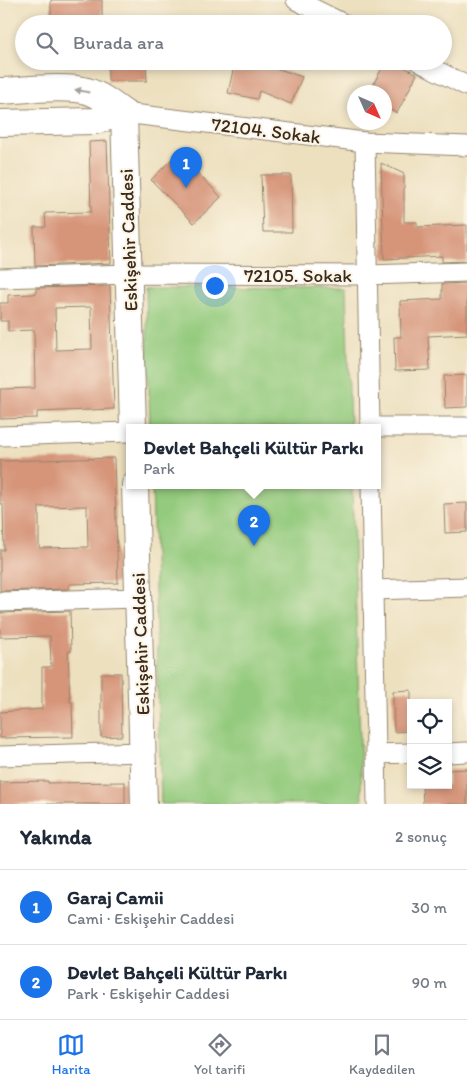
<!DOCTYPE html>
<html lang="tr">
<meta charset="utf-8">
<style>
body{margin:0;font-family:Itim,sans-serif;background:#f2f2f3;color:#1f2937}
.controls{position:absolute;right:15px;bottom:15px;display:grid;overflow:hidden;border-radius:0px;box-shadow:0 2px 8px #0003}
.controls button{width:45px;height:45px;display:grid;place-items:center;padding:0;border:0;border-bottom:1px solid #e0e1e3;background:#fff;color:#1f2937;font:25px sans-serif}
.compass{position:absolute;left:347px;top:85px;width:45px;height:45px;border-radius:50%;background:#fff;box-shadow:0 2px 8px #0003;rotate:135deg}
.you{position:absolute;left:214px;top:285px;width:18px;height:18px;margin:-12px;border:4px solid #fff;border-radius:50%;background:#1a73e8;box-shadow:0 0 0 8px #1a73e833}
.badge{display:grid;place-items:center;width:32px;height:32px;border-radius:50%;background:#1a73e8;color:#fff;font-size:16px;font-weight:700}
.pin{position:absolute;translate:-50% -41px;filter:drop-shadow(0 1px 2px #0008)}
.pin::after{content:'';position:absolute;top:26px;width:18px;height:15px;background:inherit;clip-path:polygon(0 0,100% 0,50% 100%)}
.popup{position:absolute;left:126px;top:424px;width:255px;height:65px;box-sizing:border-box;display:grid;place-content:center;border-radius:0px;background:#fff;filter:drop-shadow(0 1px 4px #0005);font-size:16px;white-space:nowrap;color:#747a83}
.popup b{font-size:19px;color:#1f2937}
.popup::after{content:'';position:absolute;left:50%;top:100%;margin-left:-10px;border:10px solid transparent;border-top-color:#fff}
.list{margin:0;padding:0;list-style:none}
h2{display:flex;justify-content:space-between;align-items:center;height:65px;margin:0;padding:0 20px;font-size:21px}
h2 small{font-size:16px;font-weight:400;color:#747a83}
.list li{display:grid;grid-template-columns:32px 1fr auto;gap:15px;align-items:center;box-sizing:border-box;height:75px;padding:0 20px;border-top:1px solid #e0e1e3}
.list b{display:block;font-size:19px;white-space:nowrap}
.list p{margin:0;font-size:16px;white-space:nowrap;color:#747a83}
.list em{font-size:16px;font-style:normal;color:#747a83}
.icon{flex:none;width:28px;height:28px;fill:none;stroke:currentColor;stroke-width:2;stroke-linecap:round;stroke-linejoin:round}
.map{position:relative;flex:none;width:467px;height:804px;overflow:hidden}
.search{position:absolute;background:#fff;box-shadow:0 2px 8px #0003;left:15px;right:15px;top:15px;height:55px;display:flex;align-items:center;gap:12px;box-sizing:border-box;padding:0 18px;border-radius:28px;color:#747a83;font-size:19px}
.sheet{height:215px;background:#fff}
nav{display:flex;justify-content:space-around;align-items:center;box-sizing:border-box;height:70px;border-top:1px solid #e0e1e3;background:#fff;font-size:14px;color:#747a83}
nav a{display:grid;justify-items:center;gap:2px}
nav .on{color:#1a73e8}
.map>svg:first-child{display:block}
.green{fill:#93ca7d;stroke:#677a4e}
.building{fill:#d69479;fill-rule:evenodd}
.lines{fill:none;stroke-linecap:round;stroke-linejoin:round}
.street-casing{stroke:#94856e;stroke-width:21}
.secondary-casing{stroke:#94856e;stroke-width:28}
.street{stroke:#fff;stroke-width:19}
.secondary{stroke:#fff;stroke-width:26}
.oneway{fill:#a79f9a}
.labels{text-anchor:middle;stroke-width:4;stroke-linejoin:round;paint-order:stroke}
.street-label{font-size:19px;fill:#3b2a1e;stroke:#fcf5e5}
</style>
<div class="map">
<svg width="467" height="804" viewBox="0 0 467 804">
<rect width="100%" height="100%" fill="#fcf5e5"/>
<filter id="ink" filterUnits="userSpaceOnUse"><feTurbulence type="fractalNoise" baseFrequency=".02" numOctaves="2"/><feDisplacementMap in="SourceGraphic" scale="10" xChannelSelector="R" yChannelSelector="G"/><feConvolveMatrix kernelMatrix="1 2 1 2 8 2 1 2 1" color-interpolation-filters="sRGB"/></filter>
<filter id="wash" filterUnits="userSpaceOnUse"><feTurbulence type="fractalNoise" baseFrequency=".0096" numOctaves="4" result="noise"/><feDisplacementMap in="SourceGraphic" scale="20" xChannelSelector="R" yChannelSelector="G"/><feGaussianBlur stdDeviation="1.12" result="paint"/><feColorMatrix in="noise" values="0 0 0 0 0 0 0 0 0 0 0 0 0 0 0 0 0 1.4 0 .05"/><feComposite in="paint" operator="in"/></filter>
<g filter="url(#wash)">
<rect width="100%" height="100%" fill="#ede0bf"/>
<g class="green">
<path d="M146,287l200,1 4,139h-200z"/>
<path d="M152,485h200l10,319h-201z"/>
</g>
<g id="blocks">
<g class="building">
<rect x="51" y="0" width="51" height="24"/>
<path d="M108,61h38l1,20h-39z"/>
<path d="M235,61l47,9 20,7 -11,27 -32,-13 -2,8 -29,-6z"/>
<path d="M386,61h7l24,13 -20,39 -13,-6v-15h-15z"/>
<path d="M107,141l4,122 -76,3 -1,-39h12l-1,-14 46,-1 -2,-70z"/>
<path d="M178,153l43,44 -27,26 -43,-43z"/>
<path d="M381,163l23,11v48h13v5l50,-2v36l-25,1v-6l-58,3z"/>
<path d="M261,175h30l1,57h-29z"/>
<path d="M467,283v51l-39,2 2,34 -35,1 -1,-34h7l-1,-36 42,-2v-15z"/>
<path d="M110,286l4,123 -77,3v6l-37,1v-30l35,-1 -1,-58 -26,1v-10h-8v-18h8v-8l25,-1 3,-1v-5zM91,307l1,42 -36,1 -1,-42z"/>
<path d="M467,375v32l-22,1 -1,-32z"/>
<path d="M114,458l4,125 -49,1v5l-69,2v-41h4l-1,-46h-3v-43zM87,506l1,41 -49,1v-41z"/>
<path d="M467,503v29l-22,1 -1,-29z"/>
<path d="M70,611l1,40 -3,1 2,50h2l1,35 -73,1v-26l42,-3v-42h9l-1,-31 -50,1v-24z"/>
<path d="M101,673h20l1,63 -21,1z"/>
<path d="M411,690v41l-17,1 -1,-41z"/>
<path d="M467,769v35h-44l-1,-19h26v-15z"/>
<path d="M48,781v2l77,-1v22h-125v-22z"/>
</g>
</g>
</g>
<g filter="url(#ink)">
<use href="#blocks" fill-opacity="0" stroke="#94856e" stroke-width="1"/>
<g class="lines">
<defs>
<g id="street">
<path d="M296,0l48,24"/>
<path d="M418,61l49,25"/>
<path d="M124,113l241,29 102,4"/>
<path d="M365,142l5,285"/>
<path d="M0,278l129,-4 238,1 100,-3"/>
<path d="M378,427h89"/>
<path d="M0,436l130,-4"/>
<path d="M371,485l6,319"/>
<path d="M373,590l94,-3"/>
<path d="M0,602l138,-4"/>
<path d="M448,753l19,-1"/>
<path d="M376,754l35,-1"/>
<path d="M0,756l143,-4"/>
</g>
<g id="secondary">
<path d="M0,91c24,-1 66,-6 87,0 14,4 26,14 37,22"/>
<path d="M124,113l9,314"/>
<path d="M0,123l95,-2 29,-8"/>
<path d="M135,485l9,319"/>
</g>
</defs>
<use href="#street" class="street-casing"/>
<use href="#secondary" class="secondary-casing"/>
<use href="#street" class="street"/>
<use href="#secondary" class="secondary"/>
</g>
<defs><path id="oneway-solid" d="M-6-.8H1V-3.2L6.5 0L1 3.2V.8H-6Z" transform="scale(1.25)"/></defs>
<use class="oneway" href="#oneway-solid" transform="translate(82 91) rotate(-169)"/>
</g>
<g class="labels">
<g class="street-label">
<text transform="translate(266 130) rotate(7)" y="7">72104. Sokak</text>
<text transform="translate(128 240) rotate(-92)" y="7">Eskişehir Caddesi</text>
<text x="298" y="282">72105. Sokak</text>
<text transform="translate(140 644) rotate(-92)" y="7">Eskişehir Caddesi</text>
</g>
</g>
</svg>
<div class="controls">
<button><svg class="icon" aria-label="locate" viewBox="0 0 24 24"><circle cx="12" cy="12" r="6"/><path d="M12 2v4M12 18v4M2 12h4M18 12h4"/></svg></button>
<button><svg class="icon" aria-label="layers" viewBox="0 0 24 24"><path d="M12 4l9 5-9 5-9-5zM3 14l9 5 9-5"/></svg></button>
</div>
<svg class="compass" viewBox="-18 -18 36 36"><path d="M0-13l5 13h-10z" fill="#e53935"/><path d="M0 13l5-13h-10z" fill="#747a83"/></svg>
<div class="you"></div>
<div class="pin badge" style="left:186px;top:188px">1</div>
<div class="pin badge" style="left:254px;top:546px">2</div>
<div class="popup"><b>Devlet Bahçeli Kültür Parkı</b>Park</div>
<div class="search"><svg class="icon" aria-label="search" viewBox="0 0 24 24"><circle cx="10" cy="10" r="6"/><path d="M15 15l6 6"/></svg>Burada ara</div>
</div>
<section class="sheet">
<h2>Yakında<small>2 sonuç</small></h2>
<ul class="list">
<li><span class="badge">1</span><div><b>Garaj Camii</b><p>Cami · Eskişehir Caddesi</p></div><em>30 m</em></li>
<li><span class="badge">2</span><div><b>Devlet Bahçeli Kültür Parkı</b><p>Park · Eskişehir Caddesi</p></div><em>90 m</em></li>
</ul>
</section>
<nav>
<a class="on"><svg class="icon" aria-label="map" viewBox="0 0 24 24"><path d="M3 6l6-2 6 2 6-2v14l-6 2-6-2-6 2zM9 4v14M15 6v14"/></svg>Harita</a>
<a><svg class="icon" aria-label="directions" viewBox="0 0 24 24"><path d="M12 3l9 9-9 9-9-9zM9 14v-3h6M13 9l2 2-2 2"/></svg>Yol tarifi</a>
<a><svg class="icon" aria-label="saved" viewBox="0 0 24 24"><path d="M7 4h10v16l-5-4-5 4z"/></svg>Kaydedilen</a>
</nav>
